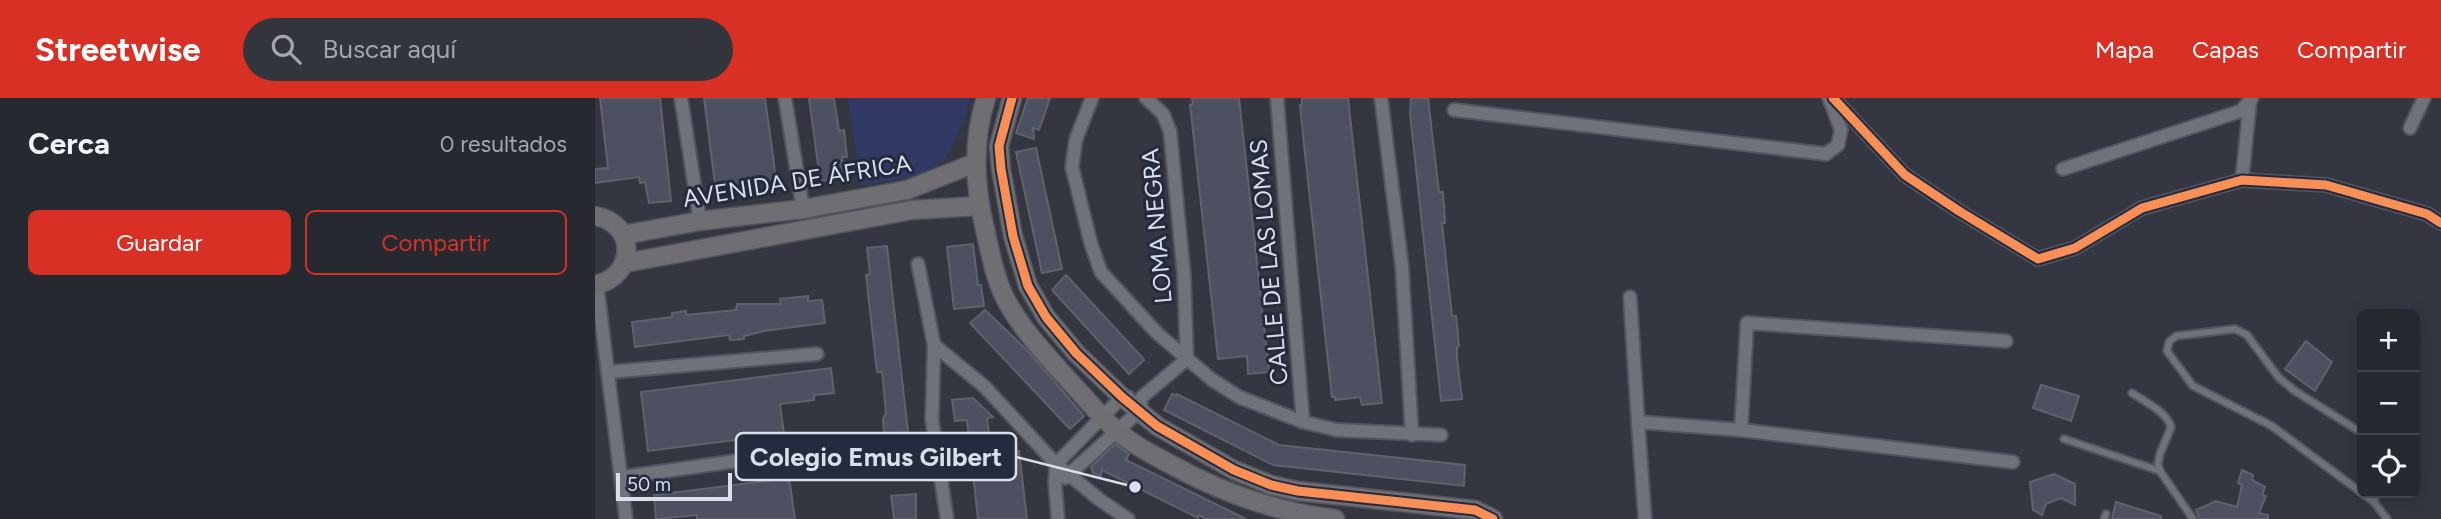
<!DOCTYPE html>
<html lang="es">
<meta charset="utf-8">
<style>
body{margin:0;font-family:Figtree,sans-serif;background:#33353d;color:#f1f3f6}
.controls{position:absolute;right:21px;bottom:21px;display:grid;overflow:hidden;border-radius:10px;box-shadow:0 4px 18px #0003}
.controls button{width:63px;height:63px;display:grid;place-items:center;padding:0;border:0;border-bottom:2px solid #43454d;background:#272931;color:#f1f3f6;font:35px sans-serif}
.scale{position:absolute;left:21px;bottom:18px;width:116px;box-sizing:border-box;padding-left:7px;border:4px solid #dbdfeb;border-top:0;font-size:19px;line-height:24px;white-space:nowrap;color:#dbdfeb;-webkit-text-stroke:5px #252a3c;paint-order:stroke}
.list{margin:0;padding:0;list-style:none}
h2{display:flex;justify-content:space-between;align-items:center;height:91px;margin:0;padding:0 28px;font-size:30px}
h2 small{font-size:23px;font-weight:400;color:#a4a6ab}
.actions{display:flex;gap:14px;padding:21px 28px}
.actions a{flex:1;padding:16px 0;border:2px solid #d93025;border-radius:10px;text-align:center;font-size:24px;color:#d93025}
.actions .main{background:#d93025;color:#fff}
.icon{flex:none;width:38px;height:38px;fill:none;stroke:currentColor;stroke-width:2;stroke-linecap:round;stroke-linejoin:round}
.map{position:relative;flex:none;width:1846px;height:421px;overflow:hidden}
header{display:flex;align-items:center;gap:42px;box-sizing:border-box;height:98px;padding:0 35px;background:#d93025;color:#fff}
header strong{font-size:33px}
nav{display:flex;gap:38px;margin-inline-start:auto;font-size:24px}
.search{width:490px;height:63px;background:#33353d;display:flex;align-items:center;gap:18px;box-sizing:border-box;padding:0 24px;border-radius:38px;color:#a4a6ab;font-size:26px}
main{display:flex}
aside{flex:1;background:#272931}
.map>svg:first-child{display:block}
.green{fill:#313a65}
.building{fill:#4c5061;stroke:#5f626b;stroke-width:2}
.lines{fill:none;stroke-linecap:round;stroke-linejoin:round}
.lane-casing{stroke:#53555e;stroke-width:10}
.street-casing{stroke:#53555e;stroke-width:16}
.secondary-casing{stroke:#53555e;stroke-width:21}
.lane{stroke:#70727a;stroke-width:6}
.street{stroke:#70727a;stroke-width:12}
.secondary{stroke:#6f6e73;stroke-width:18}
.cycleway-casing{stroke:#252a3c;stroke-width:13}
.cycleway{stroke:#f78f57;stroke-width:9}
.labels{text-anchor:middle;stroke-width:6;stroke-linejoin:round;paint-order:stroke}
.street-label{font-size:24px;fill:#dbdfeb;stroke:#252a3c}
.leader{fill:none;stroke:#dbdfeb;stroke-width:2.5}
.callout-dot{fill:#dbdfeb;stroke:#252a3c;stroke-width:2.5}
.callout{fill:#252a3c;stroke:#dbdfeb;stroke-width:2.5}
.callout-label{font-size:26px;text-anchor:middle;font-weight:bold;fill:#dbdfeb}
</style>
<header>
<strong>Streetwise</strong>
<div class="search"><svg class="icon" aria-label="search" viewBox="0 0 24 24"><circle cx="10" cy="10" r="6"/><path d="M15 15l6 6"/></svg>Buscar aquí</div>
<nav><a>Mapa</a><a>Capas</a><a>Compartir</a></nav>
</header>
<main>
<aside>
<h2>Cerca<small>0 resultados</small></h2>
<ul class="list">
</ul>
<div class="actions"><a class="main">Guardar</a><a>Compartir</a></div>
</aside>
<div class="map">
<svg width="1846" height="421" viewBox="0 0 1846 421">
<rect width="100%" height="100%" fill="#343741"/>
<path class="green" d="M253,0h123c-27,80 -30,74 -110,88z"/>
<g class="building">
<path d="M5,0h60l11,103 -22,2 -4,-21 -5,1 -1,-6 -44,6v-14l13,-1z"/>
<path d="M109,0h61l9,65 1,14 -2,3 -55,7 -1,-3h-2z"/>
<path d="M214,0h25l5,33 5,-1 3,27h-5l1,21 -21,3 -2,-2z"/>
<path d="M433,0h22l-11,32 -6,-2 1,11 -18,-6z"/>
<path d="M597,0h47l30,274 -21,2 -1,-18 -29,3 -26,-237 -2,-17 3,-1z"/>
<path d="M707,0h46l34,305 -20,2 -2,-8 -25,3v-3h-3l-28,-252 -4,-40h2z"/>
<path d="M816,0h17l11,94h4l2,31h-3l10,93h4l3,30 -2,1v11l5,41 -21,2 -31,-288z"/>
<path d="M441,50l26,121 -20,4 -26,-121z"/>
<path d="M378,146l5,41h3l3,21 -30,3 -7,-62z"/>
<path d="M292,148l21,186 -24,3 -1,-16 3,-6 -4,-41h-5l-11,-97 4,-1 -3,-26z"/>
<path d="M471,177l76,82 2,3 -15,14 -77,-84z"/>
<path d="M213,198v5l14,-1 3,23 -61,8 -20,5v3l-14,1 -1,-5 -94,12 -3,-25 40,-5v-4l14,-2v4l50,-5 1,-6h44l-1,-5z"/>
<path d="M390,212l44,42 55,64 -14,13 -100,-106z"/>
<path d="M1711,243l26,21 -17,29 -30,-22z"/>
<path d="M236,270l3,25 -20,2v5l-34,4 4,30 -136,17 -7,-59z"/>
<path d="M1446,287l38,11 -8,25 -38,-13z"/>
<path d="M577,296l4,2 1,-2 102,51 186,20 -1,21 -191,-21 -109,-55z"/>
<path d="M378,300l20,19 -6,1 5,36 27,-3 8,68h-49l-11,-99 -12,1 -3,-21z"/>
<path d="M520,346l14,10 -3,6 120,59h-40l-7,-4 -1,3 -96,-48 -1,6 -8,-3 -2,-6z"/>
<path d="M1647,372l11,5 -1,5 13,7 -3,8 4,1 -7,17 9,2v4h-68l-4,-9 20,-9 21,6 5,-22 -4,-2z"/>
<path d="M1459,376l21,10v21l-14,-7 -15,6 -4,11 -9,-5 -3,-28z"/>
<path d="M194,380l6,41h-98v-4l-41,4 -2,-24z"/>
<path d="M321,396v25h-22l-3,-23z"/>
<path d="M1521,404l45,14v3h-49z"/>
</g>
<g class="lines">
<defs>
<g id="lane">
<path d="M1537,295c13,9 34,18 39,34l-11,27 -2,10 2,7 33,48"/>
<path d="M1767,335l-67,-42 -16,-13 -32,-43 -12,-6 -59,7 -7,6 -2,9 26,35 79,40 102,76"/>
<path d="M1469,341l96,32"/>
<path d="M1780,395l-1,9 13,17"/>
<path d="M1509,421l2,-5"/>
</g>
<g id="street">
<path d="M86,0l19,123"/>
<path d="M190,0l18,111"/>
<path d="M497,0l-16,41 -4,28 19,77 10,28 56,61 54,46 28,18 64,25 34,8 104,5"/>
<path d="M682,0l26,324"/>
<path d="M786,0l21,169 10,168"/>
<path d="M1238,0l72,77 54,36 79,48 37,-11 67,-40 100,-28 84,5 101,29 14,9"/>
<path d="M859,12l372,44 12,-9 3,-15 -12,-32"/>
<path d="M1815,30l14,-30"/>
<path d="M1468,71l178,-58 11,-13"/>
<path d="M1647,82l8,-79"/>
<path d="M323,166l16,81 -2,75 15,99"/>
<path d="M2,187l29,234"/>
<path d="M1035,199l8,125"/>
<path d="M339,247l51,42 71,77 44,36 28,19"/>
<path d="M14,274l208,-18"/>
<path d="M547,299l45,-38 -3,-83 -14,-145 -7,-17 -17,-16"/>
<path d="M1146,332l6,-107 259,18"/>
<path d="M28,379l149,-21"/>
<path d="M470,380l73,-66 3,-9"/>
<path d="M463,421l-3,-36 1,-19 66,-67h6"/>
<path d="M1050,421l-7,-97 103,8 272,32"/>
</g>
<g id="secondary">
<path d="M391,0c-14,44 -12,87 -1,131 5,23 10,50 21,71 15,28 38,53 59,76 17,18 33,38 51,54 16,14 35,24 54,34 52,29 105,48 165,55"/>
<path d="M417,0l-13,48 2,23 12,67 15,50 18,31 30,36 46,44 35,29 77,44 37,15 27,6 177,19 18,9"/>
<path d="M0,118c42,7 42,60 0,69"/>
<path d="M28,137l77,-14 103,-12 104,-19 68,-27"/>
<path d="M30,165l287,-53 67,-4"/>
</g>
</defs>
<use href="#lane" class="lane-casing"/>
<use href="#street" class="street-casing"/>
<use href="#secondary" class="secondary-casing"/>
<use href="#lane" class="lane"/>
<use href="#street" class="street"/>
<use href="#secondary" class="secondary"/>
<defs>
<g id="cycleway">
<path d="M417,0l-13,48 2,23 12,67 15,50 18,31 30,36 46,44 35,29 77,44 37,15 27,6 177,19 18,9"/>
<path d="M1238,0l72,77 54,36 79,48 37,-11 67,-40 100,-28 84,5 101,29 14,9"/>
</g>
</defs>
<use href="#cycleway" class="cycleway-casing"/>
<use href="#cycleway" class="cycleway"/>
</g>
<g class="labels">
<g class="street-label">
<text transform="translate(202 83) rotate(-9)" y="8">AVENIDA DE ÁFRICA</text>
<text transform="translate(562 128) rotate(-95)" y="8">LOMA NEGRA</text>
<text transform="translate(674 164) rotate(-95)" y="8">CALLE DE LAS LOMAS</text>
</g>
</g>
<path class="leader" d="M540 389L421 359"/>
<circle class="callout-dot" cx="540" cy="389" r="7"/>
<rect class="callout" x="141" y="335" width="280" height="47" rx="7"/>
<g class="callout-label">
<text x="281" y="368">Colegio Emus Gilbert</text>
</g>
</svg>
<div class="controls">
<button>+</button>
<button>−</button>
<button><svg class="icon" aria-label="locate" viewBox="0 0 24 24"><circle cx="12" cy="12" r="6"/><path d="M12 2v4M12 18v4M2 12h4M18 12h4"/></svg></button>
</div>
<div class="scale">50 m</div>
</div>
</main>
